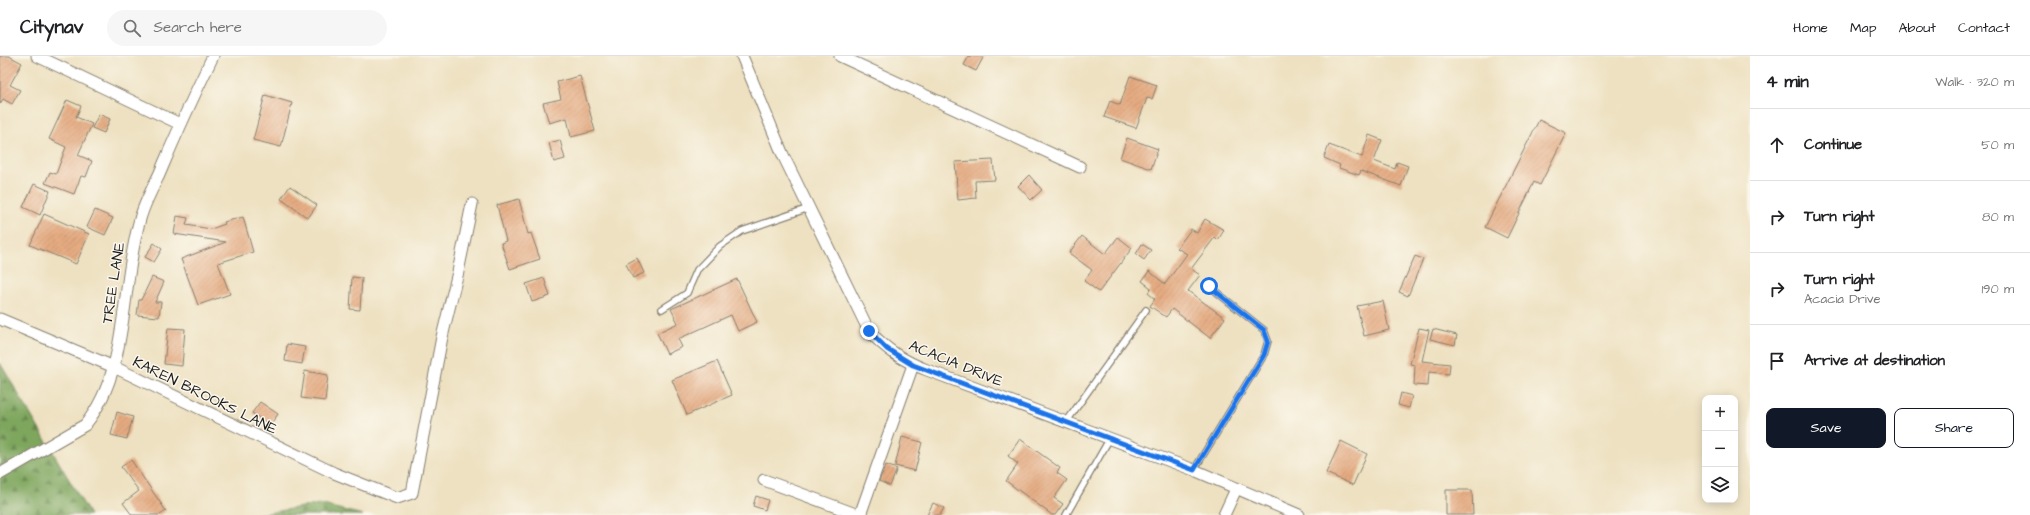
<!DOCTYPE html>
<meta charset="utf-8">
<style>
body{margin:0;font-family:"Architects Daughter",sans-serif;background:#f6f6f6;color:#202124}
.controls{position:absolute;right:12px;bottom:12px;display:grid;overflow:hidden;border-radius:8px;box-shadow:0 2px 10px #0003}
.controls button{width:36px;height:36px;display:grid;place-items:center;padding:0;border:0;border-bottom:1px solid #e0e0e0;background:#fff;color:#202124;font:20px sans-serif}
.stop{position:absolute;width:12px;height:12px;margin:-9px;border:3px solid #1a73e8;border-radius:50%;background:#fff}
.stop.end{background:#1a73e8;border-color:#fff;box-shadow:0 1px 4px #0008}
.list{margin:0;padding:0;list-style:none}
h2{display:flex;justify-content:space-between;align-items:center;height:52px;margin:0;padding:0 16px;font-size:17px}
h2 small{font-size:13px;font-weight:400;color:#757577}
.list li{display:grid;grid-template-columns:26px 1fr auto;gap:12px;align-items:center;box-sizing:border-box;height:72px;padding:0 16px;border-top:1px solid #e0e0e0}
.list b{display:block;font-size:15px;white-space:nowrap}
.list p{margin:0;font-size:13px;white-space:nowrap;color:#757577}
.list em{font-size:13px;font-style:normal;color:#757577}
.actions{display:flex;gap:8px;padding:12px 16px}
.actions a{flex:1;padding:9px 0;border:1px solid #111827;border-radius:8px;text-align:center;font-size:14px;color:#111827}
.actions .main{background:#111827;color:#fff}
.icon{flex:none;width:22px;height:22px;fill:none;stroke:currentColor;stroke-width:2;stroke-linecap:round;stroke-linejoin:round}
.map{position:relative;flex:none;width:1750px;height:459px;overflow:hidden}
header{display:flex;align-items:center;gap:24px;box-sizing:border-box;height:56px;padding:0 20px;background:#fff;border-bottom:1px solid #e0e0e0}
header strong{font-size:19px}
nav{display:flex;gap:22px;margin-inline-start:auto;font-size:14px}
.search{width:280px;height:36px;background:#f6f6f6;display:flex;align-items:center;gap:10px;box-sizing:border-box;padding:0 14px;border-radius:22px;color:#757577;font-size:15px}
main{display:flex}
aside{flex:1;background:#fff}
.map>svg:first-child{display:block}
.forest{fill:url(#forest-firs);stroke:#4d613c}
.building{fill:url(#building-hatch)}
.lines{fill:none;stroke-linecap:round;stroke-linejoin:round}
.service-casing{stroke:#857e6e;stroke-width:8}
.minor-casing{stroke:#857e6e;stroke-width:13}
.service{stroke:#fff;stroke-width:5.5}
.minor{stroke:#fff;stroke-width:11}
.route{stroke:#1a73e8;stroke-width:5}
.labels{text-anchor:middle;stroke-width:3;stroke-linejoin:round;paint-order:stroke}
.street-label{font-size:15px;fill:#1c1c1c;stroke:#fbf7ec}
</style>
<header>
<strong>Citynav</strong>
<div class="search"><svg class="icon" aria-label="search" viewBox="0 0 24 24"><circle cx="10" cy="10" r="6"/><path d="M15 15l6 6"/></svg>Search here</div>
<nav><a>Home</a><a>Map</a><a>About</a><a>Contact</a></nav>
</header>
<main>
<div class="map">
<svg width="1750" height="459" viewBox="0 0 1750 459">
<defs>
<pattern id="forest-firs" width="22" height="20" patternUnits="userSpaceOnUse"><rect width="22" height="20" fill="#7ea65d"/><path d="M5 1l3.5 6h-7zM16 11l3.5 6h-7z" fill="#66864c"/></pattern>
<pattern id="building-hatch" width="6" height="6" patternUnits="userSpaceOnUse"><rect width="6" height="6" fill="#e5ab81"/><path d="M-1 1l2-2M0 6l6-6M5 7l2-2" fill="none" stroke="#c4936f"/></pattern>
</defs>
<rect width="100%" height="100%" fill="#fbf7ec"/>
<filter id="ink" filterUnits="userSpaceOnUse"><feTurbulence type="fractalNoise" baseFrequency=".025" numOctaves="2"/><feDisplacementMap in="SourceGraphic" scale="8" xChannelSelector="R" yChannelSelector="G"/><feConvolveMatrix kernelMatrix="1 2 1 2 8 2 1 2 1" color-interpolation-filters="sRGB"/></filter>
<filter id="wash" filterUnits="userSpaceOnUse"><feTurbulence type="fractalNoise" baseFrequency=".012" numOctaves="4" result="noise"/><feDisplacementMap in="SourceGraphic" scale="16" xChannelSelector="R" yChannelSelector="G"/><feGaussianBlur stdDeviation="0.9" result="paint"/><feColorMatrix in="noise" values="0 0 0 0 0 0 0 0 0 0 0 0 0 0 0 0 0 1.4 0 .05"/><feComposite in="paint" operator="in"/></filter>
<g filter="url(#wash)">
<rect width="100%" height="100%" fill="#eee1c1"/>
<g class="forest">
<path d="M0,307l90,152h-90z"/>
<path d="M319,448l44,11h-107z"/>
</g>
<g id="blocks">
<g class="building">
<path d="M0,0h9l13,7 -12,22 10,5 -8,14 -9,-5 -3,5z"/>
<path d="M969,0h15l-8,15 -12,-6z"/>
<path d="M580,20l15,55 -24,6 -4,-19 -18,5 -6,-20 18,-4 -4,-17z"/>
<path d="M1130,20l27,9 -5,14 -5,-1 -11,30 -32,-11 6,-16 10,4z"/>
<path d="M265,39l27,8 -11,44 -28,-7z"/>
<path d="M67,44l14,6 -5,11 16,7 -14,31 14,6 -6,16 -5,-1 -7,18 -29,-11 5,-11 6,2 10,-27 -17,-8z"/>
<path d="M99,58l11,5 -6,14 -12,-5z"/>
<path d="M1539,64l27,13 -26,52 -6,-3 -27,56 -22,-11z"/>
<path d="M1369,79l13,5 -8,21 21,8 2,-7 11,4 -7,20 -40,-15 -2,4 -20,-7 1,-3 -16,-7 5,-13 33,12z"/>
<path d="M1127,82l31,11 -7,20 -31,-11z"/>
<path d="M560,84l5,19 -11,3 -5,-19z"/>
<path d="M993,104l2,20 -20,1 1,17 -18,2 -3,-38z"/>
<path d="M1029,119l13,15 -11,10 -13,-14z"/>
<path d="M34,128l16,7 -10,24 -17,-8z"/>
<path d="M290,130l27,19 -9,13 -27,-19z"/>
<path d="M519,143l9,35 3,-1 9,26 -30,10 -9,-26 5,-2 -9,-36z"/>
<path d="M95,154l18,8 -8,17 -18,-8z"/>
<path d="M44,158l45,20 -13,30 -46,-19z"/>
<path d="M177,160l11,2 -2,7 25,4 14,-5 -1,-2 19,-5 10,35 -35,11 12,31 -32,11 -17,-46 45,-17 -52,-8z"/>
<path d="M1205,163l19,11 -6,10 -3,-3 -24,32 9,6 -12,16 37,27 -15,20 -38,-29 -6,8 -16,-11 5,-7 -7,-6 3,-5 -9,-7 7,-10 16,13 22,-30 -10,-6 14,-19 6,4z"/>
<path d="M1082,180l23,18 13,-17 14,11 -33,44 -15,-11 8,-11 -23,-17z"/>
<path d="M154,187l8,6 -8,13 -9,-5z"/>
<path d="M1142,188l9,6 -7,10 -8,-6z"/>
<path d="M1415,200l8,3 -15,37 -9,-4z"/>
<path d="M637,202l7,15 -11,5 -7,-14z"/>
<path d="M152,221l12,5 -9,20h6l-2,15 -22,-2 2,-15h2z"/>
<path d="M352,221l10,1 -2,32 -10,-1z"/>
<path d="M544,222l6,18 -18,6 -6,-18z"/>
<path d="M737,223l20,43 -19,9 -7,-16 -53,24 4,8 -15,7 -10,-21 21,-10 -7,-14z"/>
<path d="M1383,245l6,29 -25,6 -7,-30z"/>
<path d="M168,272l17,1 -3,37 -18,-2z"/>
<path d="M1419,272l10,2 -7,31 28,3 -1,10 -20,-2 -1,14 -14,-1 1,-20 -5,-1z"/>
<path d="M1433,273l24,6 -2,10 -25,-6z"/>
<path d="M287,288l18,3 -3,17 -17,-3z"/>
<path d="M717,305l15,34 -45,20 -15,-35z"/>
<path d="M305,315l23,4 -3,26 -24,-3z"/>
<path d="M1401,337l11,3 -3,12 -11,-3z"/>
<path d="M260,346l18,12 -8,11 -18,-12z"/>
<path d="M117,356l16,5 -6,22 -16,-4z"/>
<path d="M902,381l20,5 -7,29 -20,-5z"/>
<path d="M1020,383l40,29 -3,5 10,7 -13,18 9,6 -8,11h-3l-46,-34 12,-17 -10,-8z"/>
<path d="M1341,385l26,13 -14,31 -27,-12z"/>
<path d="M131,404l35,51 -6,4h-28l-9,-12 16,-12 -18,-24z"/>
<path d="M886,409l11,4 -7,17 -11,-5z"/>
<path d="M1446,434h26l1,25h-27z"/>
<path d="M756,440l12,4 -3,10 -12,-4z"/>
<path d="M933,447l11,5 -4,7h-13z"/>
</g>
</g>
</g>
<g filter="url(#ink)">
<use href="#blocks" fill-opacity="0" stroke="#857e6e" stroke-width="1"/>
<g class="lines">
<defs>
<g id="service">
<path d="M662,253l25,-16 10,-23 23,-24 22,-15 67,-23"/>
<path d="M1067,365l79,-111"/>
<path d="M1194,414l70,-115 4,-14 -4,-11 -55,-44"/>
<path d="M1066,459l44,-77"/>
</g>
<g id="minor">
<path d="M37,0l143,68"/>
<path d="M742,0l41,99 86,176c18,19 34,30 58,39l267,100 105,45"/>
<path d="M840,0l240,111"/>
<path d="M0,263l114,48 220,106 63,25 15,-5 30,-156 16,-65 14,-68"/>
<path d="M0,418l85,-49c45,-55 35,-139 55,-206 4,-15 12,-30 19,-44 17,-41 35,-80 54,-119"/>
<path d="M764,424l94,35"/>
<path d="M860,459l53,-150"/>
<path d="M1224,459l12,-26"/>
</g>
</defs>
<use href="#service" class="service-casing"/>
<use href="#minor" class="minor-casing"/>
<use href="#service" class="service"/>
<use href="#minor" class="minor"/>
</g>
</g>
<g class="lines" filter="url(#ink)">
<path class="route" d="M869,275l18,18 26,16 281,105 70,-115 4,-14 -4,-11 -55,-44"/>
</g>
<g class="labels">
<g class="street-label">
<text transform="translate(113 227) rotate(-81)" y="5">TREE LANE</text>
<text transform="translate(956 307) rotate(22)" y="5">ACACIA DRIVE</text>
<text transform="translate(205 339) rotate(26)" y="5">KAREN BROOKS LANE</text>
</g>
</g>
</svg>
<div class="controls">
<button>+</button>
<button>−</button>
<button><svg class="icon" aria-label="layers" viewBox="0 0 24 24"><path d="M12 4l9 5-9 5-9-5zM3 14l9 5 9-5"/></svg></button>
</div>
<div class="stop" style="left:1209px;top:230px"></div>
<div class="stop end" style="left:869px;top:275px"></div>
</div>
<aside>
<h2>4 min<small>Walk · 320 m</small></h2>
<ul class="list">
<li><svg class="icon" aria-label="ahead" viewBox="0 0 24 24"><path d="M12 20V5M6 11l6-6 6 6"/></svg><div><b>Continue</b></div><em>50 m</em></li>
<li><svg class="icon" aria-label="right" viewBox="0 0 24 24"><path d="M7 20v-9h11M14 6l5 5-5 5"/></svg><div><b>Turn right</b></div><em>80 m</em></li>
<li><svg class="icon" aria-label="right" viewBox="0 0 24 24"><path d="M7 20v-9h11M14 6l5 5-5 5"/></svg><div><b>Turn right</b><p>Acacia Drive</p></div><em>190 m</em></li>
<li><svg class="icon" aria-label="arrive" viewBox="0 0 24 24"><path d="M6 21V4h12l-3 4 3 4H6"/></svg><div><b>Arrive at destination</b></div></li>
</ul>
<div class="actions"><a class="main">Save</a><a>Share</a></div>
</aside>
</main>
